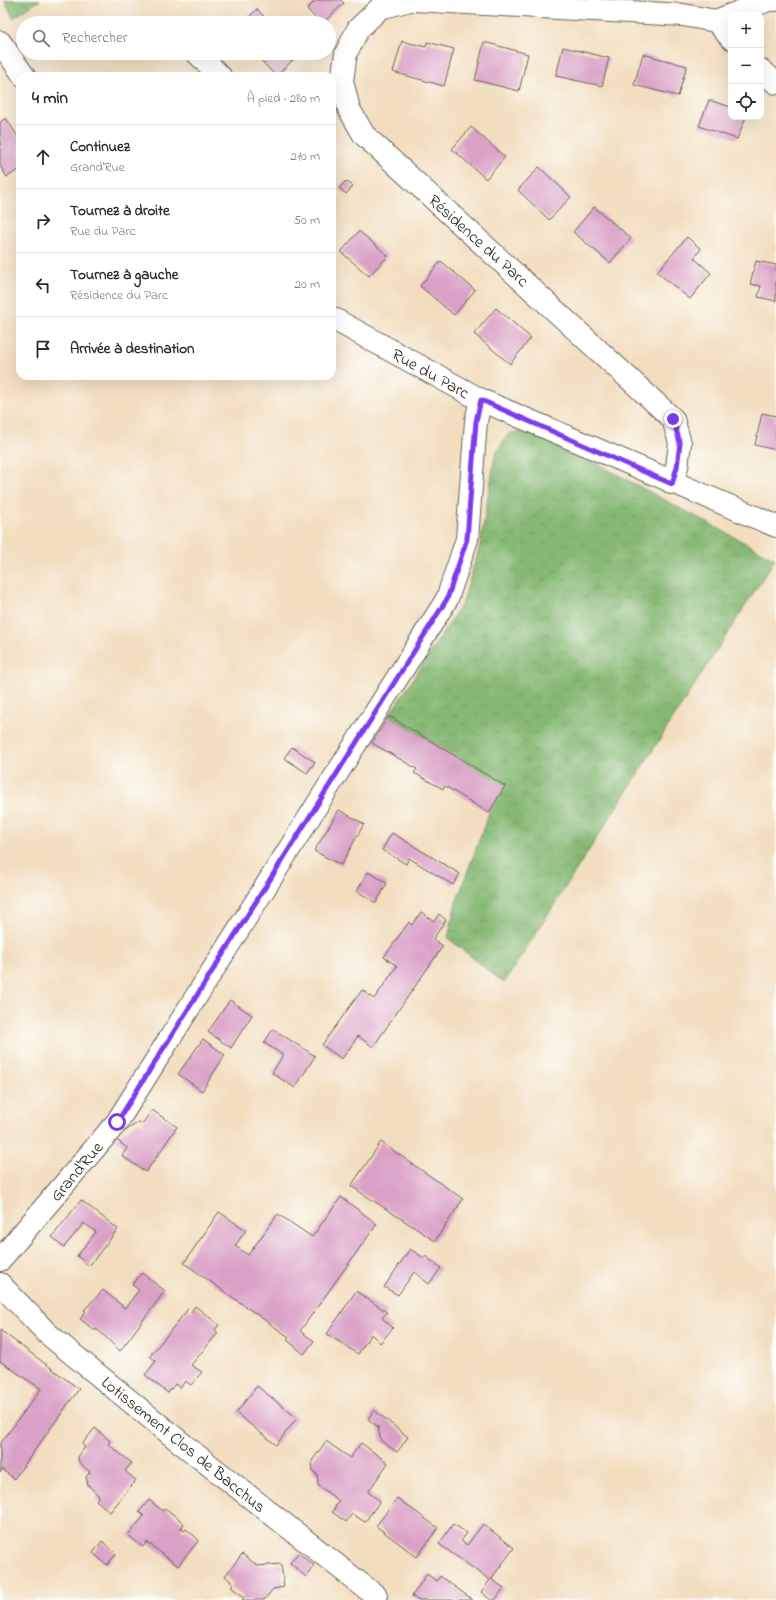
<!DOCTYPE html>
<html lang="fr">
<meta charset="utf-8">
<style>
body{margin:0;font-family:"Indie Flower",sans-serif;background:#f2f2f3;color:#2b2b33}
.controls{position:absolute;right:12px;top:12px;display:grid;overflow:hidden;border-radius:8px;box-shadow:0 4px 16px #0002}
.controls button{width:36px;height:36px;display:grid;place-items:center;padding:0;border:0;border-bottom:1px solid #e1e1e2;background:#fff;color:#2b2b33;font:20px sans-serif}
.stop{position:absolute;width:12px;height:12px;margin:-9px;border:3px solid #7c3aed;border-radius:50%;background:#fff}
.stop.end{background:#7c3aed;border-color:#fff;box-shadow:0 1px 4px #0008}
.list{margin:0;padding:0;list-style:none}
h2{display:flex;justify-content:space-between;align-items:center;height:52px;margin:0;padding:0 16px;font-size:17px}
h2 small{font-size:13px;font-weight:400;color:#7c7c81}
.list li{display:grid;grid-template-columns:26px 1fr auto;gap:12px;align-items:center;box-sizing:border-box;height:64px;padding:0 16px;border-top:1px solid #e1e1e2}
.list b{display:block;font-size:15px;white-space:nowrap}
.list p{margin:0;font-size:13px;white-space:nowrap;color:#7c7c81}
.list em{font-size:13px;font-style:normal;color:#7c7c81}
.icon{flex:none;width:22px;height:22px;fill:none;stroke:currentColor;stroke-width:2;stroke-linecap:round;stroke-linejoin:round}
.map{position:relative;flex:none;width:776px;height:1600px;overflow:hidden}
.search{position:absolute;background:#fff;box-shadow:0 4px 16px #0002;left:16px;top:16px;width:320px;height:44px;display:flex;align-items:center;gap:10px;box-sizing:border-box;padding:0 14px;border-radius:22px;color:#7c7c81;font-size:15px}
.panel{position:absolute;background:#fff;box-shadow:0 4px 16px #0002;left:16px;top:72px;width:320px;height:308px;border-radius:12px}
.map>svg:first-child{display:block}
.forest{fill:url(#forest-crowns);stroke:#516a48}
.building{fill:#daa1c7}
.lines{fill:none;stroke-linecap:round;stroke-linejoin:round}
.minor-casing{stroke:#676055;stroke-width:24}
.minor{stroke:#fff;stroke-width:22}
.route{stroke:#7c3aed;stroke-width:5}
.labels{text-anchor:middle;stroke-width:3;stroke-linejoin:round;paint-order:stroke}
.street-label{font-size:17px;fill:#1c1c1c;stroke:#fdfcf7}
</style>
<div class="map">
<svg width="776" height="1600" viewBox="0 0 776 1600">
<defs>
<pattern id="forest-crowns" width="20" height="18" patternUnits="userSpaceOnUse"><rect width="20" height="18" fill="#86b974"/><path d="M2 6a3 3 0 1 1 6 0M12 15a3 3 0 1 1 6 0" fill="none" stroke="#739e64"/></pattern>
</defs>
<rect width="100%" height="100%" fill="#fdfcf7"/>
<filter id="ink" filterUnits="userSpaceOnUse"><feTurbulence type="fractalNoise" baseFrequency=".025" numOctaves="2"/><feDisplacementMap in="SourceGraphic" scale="8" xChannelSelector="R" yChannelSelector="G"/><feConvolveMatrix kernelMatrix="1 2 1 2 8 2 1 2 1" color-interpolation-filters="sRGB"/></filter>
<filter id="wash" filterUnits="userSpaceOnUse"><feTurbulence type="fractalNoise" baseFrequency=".012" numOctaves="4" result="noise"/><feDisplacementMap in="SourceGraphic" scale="16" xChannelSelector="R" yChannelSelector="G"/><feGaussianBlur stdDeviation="0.9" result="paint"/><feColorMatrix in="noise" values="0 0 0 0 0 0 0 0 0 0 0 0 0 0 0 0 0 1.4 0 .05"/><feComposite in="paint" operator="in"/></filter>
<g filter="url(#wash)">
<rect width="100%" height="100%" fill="#f2debf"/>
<g class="forest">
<path d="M5,0h35l-27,18z"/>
<path d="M532,429l243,130 -271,424 -56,-45 7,-32 34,-93 -42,-62 -58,-35 74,-114 17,-57 15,-89 13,-22z"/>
</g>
<g id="blocks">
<g class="building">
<path d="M316,0h25l3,3 -21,20h-3l-13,-14z"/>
<path d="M257,9l13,14h-27z"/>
<path d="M402,41l24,6 1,-5 27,7 -10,37 -51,-14z"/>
<path d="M484,42l44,12 -9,37 -44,-11z"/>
<path d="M563,47l46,11 -7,28 -46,-10z"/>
<path d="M254,53h39l3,4 -20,19z"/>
<path d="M643,54l44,12 -9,30 -44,-11z"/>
<path d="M709,100l22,7v10h15l-9,22 -38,-13z"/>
<path d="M6,118l14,22v29l-13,8 -7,-11v-44z"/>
<path d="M471,127l34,30 -19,22 -34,-30z"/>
<path d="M539,167l32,30 -22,23 -31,-30z"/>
<path d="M346,181l7,5 -7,8 -7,-6z"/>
<path d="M594,207l37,31 -21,25 -37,-31z"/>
<path d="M359,231l29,25 -19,20 -28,-24z"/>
<path d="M687,237l14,12 -7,9 17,15 -21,26 -33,-27z"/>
<path d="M441,261l34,29 -21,25 -34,-29z"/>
<path d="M756,261l20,4v36l-18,-4 3,-11 -11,-2z"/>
<path d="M496,308l35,30 -21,26 -36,-30z"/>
<path d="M762,413l14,3v34l-21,-5z"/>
<path d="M389,716l116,70 -16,27 -44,-27 -2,3 -29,-16 3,-4 -45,-26z"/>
<path d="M292,747l23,15 -8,11 -23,-15z"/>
<path d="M339,810l25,14 -23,41 -27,-14z"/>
<path d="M392,833l68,41 -7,11 -44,-27 -3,6 -24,-14z"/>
<path d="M368,872l19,11 -11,20 -19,-12z"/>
<path d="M421,912l13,9 5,-7 7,6 -13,19 10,7 -70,101 -15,-11 -16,23 -20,-14 40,-55 12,9 23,-33 -13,-9 25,-35 3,3z"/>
<path d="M230,1000l22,15 -21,33 -23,-16z"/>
<path d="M273,1029l42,27 -20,32 -23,-15 11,-18 -19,-12z"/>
<path d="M203,1039l22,16 -23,36 -24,-17z"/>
<path d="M152,1110l25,17 -31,45 -24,-16 5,-8 -13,-10 25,-16 3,2z"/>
<path d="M381,1142l82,57 -28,42 -84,-55z"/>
<path d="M341,1197l36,27 -77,107 14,10 -10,13 -17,-14 2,-3 -105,-74 35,-51 27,18 -11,16 13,9 30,-41 34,23z"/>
<path d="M81,1200l37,29 -29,37 -12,-10 19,-24 -12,-9 -20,24 -12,-10z"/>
<path d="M410,1249l14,9 1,-2 16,12 -12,16 -15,-12 -16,23 -14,-8z"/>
<path d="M142,1273l23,18 -45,60 -22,-21h-4l-14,-11 6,-8 -2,-1 19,-20 22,18 14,-18 -7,-5z"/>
<path d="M356,1291l31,21 -5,6 11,10 -13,15 -9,-9 -13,20 -31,-20z"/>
<path d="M195,1306l24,19 -4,5 3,3 -27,32 11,7 -11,13 -6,-4 -5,7 -5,-4 -7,9 -23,-18 11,-14 -6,-5 38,-47 3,3z"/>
<path d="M0,1330l79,59 -65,90 -12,-10 -2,4v-29l41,-55 -41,-28z"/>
<path d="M257,1386l40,32 -21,27 -40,-32z"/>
<path d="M374,1410l34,27 -11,15 -16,-11 -3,-14 -10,-8z"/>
<path d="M95,1428l15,13 -2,3 24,19 -7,8 11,9 -26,32 -14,-12 3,-4 -11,-11 -2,-8 4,-5 -11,-10 -1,-5 7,-10 -3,-3z"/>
<path d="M326,1441l24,17 11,-15 27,20 -20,29 12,9 -15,21 -13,-8 -6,8 -14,-10 7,-11 -21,-16 -1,-11 -4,-2 -1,-11z"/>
<path d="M397,1498l41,30 -21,29 -41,-31z"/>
<path d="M149,1500l14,11 2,-3 14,11 5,5 -3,4 3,3 2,-2 13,11 -21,26 -31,-24 -4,5 -15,-12 16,-19 -5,-4z"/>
<path d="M453,1524l14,9 -6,8 6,4 16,-21 31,24 -23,31 13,9 -9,12h-4l-10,-8 9,-12 -51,-36z"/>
<path d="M102,1541l14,13 -9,11 -14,-12z"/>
<path d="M298,1553l16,12 -8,12 -16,-14z"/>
<path d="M242,1554l16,12 23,-2 3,23 -11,2 -9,11h-22l2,-3 -13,-10 2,-4 -8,-7z"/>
<path d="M427,1574l10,7 3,-5 33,24h-56l-5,-4z"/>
</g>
</g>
</g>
<g filter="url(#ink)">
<use href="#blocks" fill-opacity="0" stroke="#676055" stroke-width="1"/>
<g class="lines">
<defs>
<g id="minor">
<path d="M410,0l-30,8 -22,21 -12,24 -4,28 7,28 15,26 309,284 7,24 -3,24 -5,16"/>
<path d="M414,0l269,15 33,6 15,-6"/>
<path d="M732,15l36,-15h8"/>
<path d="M716,21l15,17"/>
<path d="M0,42l24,34"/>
<path d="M197,53l23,23"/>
<path d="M761,70l15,13"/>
<path d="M332,318l149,82 295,126"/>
<path d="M0,1260l117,-138 330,-523 20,-60 9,-118 5,-21"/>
<path d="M0,1284l48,50 132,108 196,154"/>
</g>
</defs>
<use href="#minor" class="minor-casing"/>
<use href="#minor" class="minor"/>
</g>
</g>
<g class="lines" filter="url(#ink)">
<path class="route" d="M117,1122l330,-523 20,-60 9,-118 5,-21 191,84 5,-17 3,-24 -7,-24"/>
</g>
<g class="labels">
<g class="street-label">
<text transform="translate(479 240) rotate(42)" y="6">Résidence du Parc</text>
<text transform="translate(431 373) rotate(29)" y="6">Rue du Parc</text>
<text transform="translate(76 1171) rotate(-50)" y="6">Grand'Rue</text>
<text transform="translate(184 1444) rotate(39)" y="6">Lotissement Clos de Bacchus</text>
</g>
</g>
</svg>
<div class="controls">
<button>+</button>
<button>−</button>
<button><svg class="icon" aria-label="locate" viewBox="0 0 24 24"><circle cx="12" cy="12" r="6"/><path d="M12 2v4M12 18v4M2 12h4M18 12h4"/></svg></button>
</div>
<div class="stop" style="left:117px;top:1122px"></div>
<div class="stop end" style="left:673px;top:419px"></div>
<div class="search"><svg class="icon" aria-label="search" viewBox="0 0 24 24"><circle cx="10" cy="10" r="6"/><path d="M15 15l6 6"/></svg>Rechercher</div>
<section class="panel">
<h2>4 min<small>À pied · 280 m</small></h2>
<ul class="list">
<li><svg class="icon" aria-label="ahead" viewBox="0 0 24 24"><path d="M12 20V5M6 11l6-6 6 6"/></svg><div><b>Continuez</b><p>Grand'Rue</p></div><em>210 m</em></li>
<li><svg class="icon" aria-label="right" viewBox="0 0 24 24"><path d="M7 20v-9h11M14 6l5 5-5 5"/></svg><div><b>Tournez à droite</b><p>Rue du Parc</p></div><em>50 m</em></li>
<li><svg class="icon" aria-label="left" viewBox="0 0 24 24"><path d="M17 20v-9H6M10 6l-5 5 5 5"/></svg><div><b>Tournez à gauche</b><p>Résidence du Parc</p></div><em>20 m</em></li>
<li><svg class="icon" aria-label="arrive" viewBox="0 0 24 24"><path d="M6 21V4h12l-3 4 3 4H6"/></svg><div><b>Arrivée à destination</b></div></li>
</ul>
</section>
</div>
